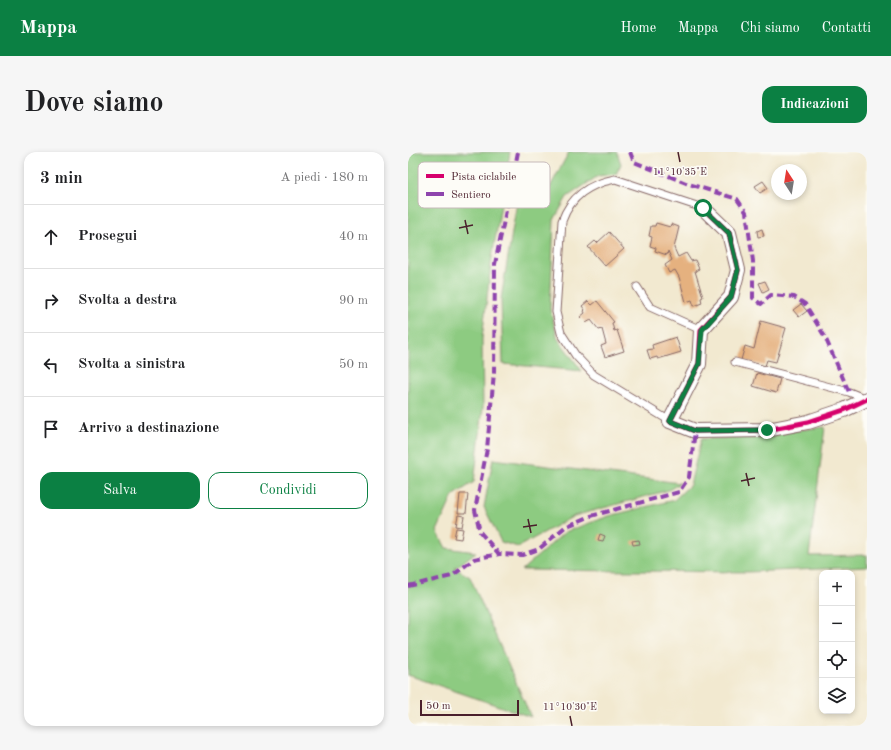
<!DOCTYPE html>
<html lang="it">
<meta charset="utf-8">
<style>
body{margin:0;font-family:"Old Standard TT",serif;background:#f6f6f6;color:#202124}
.controls{position:absolute;right:12px;bottom:12px;display:grid;overflow:hidden;border-radius:8px;box-shadow:0 2px 6px #0003}
.controls button{width:36px;height:36px;display:grid;place-items:center;padding:0;border:0;border-bottom:1px solid #e0e0e0;background:#fff;color:#202124;font:20px sans-serif}
.compass{position:absolute;left:363px;top:12px;width:36px;height:36px;border-radius:50%;background:#fff;box-shadow:0 2px 6px #0003;rotate:348deg}
.scale{position:absolute;left:12px;bottom:10px;width:99px;box-sizing:border-box;padding-left:4px;border:2px solid #4a1f2b;border-top:0;font-size:11px;line-height:14px;white-space:nowrap;color:#4a1f2b;-webkit-text-stroke:3px #fdfcf7;paint-order:stroke}
.stop{position:absolute;width:12px;height:12px;margin:-9px;border:3px solid #0b8043;border-radius:50%;background:#fff}
.stop.end{background:#0b8043;border-color:#fff;box-shadow:0 1px 4px #0008}
.list{margin:0;padding:0;list-style:none}
h2{display:flex;justify-content:space-between;align-items:center;height:52px;margin:0;padding:0 16px;font-size:17px}
h2 small{font-size:13px;font-weight:400;color:#757577}
.list li{display:grid;grid-template-columns:26px 1fr auto;gap:12px;align-items:center;box-sizing:border-box;height:64px;padding:0 16px;border-top:1px solid #e0e0e0}
.list b{display:block;font-size:15px;white-space:nowrap}
.list em{font-size:13px;font-style:normal;color:#757577}
.actions{display:flex;gap:8px;padding:12px 16px}
.actions a{flex:1;padding:9px 0;border:1px solid #0b8043;border-radius:12px;text-align:center;font-size:14px;color:#0b8043}
.actions .main{background:#0b8043;color:#fff}
.icon{flex:none;width:22px;height:22px;fill:none;stroke:currentColor;stroke-width:2;stroke-linecap:round;stroke-linejoin:round}
.map{position:relative;flex:none;width:459px;height:574px;overflow:hidden;border-radius:12px}
header{display:flex;align-items:center;gap:24px;box-sizing:border-box;height:56px;padding:0 20px;background:#0b8043;color:#fff}
header strong{font-size:19px}
nav{display:flex;gap:22px;margin-inline-start:auto;font-size:14px}
.intro{display:flex;align-items:center;justify-content:space-between;box-sizing:border-box;height:96px;padding:0 24px}
h1{margin:0;font-size:28px}
.button{padding:10px 18px;border-radius:12px;background:#0b8043;color:#fff;font-size:14px;font-weight:700}
main{display:flex;gap:24px;padding:0 24px}
aside{flex:1;background:#fff;border-radius:12px;box-shadow:0 2px 6px #0003}
.map>svg:first-child{display:block}
.green{fill:#8dcb81;stroke:#6c7556}
.building{fill:#e5b17f}
.lines{fill:none;stroke-linecap:round;stroke-linejoin:round}
.lane-casing{stroke:#856665;stroke-width:9}
.street-casing{stroke:#856665;stroke-width:16}
.lane{stroke:#fff;stroke-width:7}
.street{stroke:#fff;stroke-width:14}
.quiet{stroke:#8e44ad;stroke-width:4;stroke-dasharray:8 4;stroke-linecap:butt}
.cycleway-casing{stroke:#fdfcf7;stroke-width:8}
.cycleway{stroke:#d6006c;stroke-width:5}
.route{stroke:#0b8043;stroke-width:5}
.ticks{fill:none;stroke:#4a1f2b;stroke-width:1.5}
.key{fill:#fdfcf7;stroke:#c7baba;stroke-width:1}
.key-label{font-size:11px;fill:#4a1f2b}
.ticks-label{font-size:10px;text-anchor:middle;fill:#4a1f2b;stroke:#fdfcf7;stroke-width:3;stroke-linejoin:round;paint-order:stroke}
</style>
<header>
<strong>Mappa</strong>
<nav><a>Home</a><a>Mappa</a><a>Chi siamo</a><a>Contatti</a></nav>
</header>
<div class="intro"><h1>Dove siamo</h1><a class="button">Indicazioni</a></div>
<main>
<aside>
<h2>3 min<small>A piedi · 180 m</small></h2>
<ul class="list">
<li><svg class="icon" aria-label="ahead" viewBox="0 0 24 24"><path d="M12 20V5M6 11l6-6 6 6"/></svg><div><b>Prosegui</b></div><em>40 m</em></li>
<li><svg class="icon" aria-label="right" viewBox="0 0 24 24"><path d="M7 20v-9h11M14 6l5 5-5 5"/></svg><div><b>Svolta a destra</b></div><em>90 m</em></li>
<li><svg class="icon" aria-label="left" viewBox="0 0 24 24"><path d="M17 20v-9H6M10 6l-5 5 5 5"/></svg><div><b>Svolta a sinistra</b></div><em>50 m</em></li>
<li><svg class="icon" aria-label="arrive" viewBox="0 0 24 24"><path d="M6 21V4h12l-3 4 3 4H6"/></svg><div><b>Arrivo a destinazione</b></div></li>
</ul>
<div class="actions"><a class="main">Salva</a><a>Condividi</a></div>
</aside>
<div class="map">
<svg width="459" height="574" viewBox="0 0 459 574">
<rect width="100%" height="100%" fill="#fdfcf7"/>
<filter id="ink" filterUnits="userSpaceOnUse"><feTurbulence type="fractalNoise" baseFrequency=".025" numOctaves="2"/><feDisplacementMap in="SourceGraphic" scale="8" xChannelSelector="R" yChannelSelector="G"/><feConvolveMatrix kernelMatrix="1 2 1 2 8 2 1 2 1" color-interpolation-filters="sRGB"/></filter>
<filter id="wash" filterUnits="userSpaceOnUse"><feTurbulence type="fractalNoise" baseFrequency=".012" numOctaves="4" result="noise"/><feDisplacementMap in="SourceGraphic" scale="16" xChannelSelector="R" yChannelSelector="G"/><feGaussianBlur stdDeviation="0.9" result="paint"/><feColorMatrix in="noise" values="0 0 0 0 0 0 0 0 0 0 0 0 0 0 0 0 0 1.4 0 .05"/><feComposite in="paint" operator="in"/></filter>
<g filter="url(#wash)">
<rect width="100%" height="100%" fill="#f2e9d0"/>
<g class="green">
<path d="M0,0h102l-19,112 -9,75 1,69 -9,74 -21,14 -16,35 9,17 30,4 -21,16 15,9 61,140 -123,-42z"/>
<path d="M161,0h48l4,12 -5,10 -18,2 -31,21 -13,23 -4,89 8,30 24,32 -79,-7 -2,-65 19,-115 30,3z"/>
<path d="M417,275l-16,129 58,-1v12l-119,5 -226,-2 43,-38 44,-16 65,-16 16,-15 11,-46 31,-1z"/>
<path d="M85,307l187,24 -11,7 -95,26 -56,31 -17,-5 -17,-35z"/>
</g>
<g id="blocks">
<g class="building">
<path d="M355,29l5,7 -8,5 -5,-7z"/>
<path d="M248,71l14,4 1,-3 8,3 -5,21 4,9 8,-4 5,8 4,-1 4,9 -4,2 8,26 -2,1 1,5 -8,3 -2,-6 -6,2 -7,-25 -4,-7 -6,3 -4,-8 7,-5 -4,-9 -1,4 -12,-4 1,-3 -6,-2 2,-9 -3,-1 2,-10h4z"/>
<path d="M354,77l2,7 -6,1 -1,-6z"/>
<path d="M201,80l15,17 -19,17 -17,-19 7,-6 2,2z"/>
<path d="M357,129l4,8 -6,3 -4,-9z"/>
<path d="M180,149l4,4 5,-4 17,21 -2,1 2,8 3,-1 7,21 -19,6 -4,-11 5,-2 -4,-15 -3,1 -8,-10 -5,3 -6,-6 5,-4 -1,-2 1,-1 -3,-4z"/>
<path d="M393,152l6,7 -8,6 -6,-7z"/>
<path d="M353,169l25,7 -10,34 -9,-2 -2,6 -24,-6 4,-14 9,3z"/>
<path d="M268,185l5,15 -23,7 -1,-2 -7,2 -3,-9 6,-1 -1,-4z"/>
<path d="M349,221l23,6 -4,14 -23,-7z"/>
<path d="M52,342h8l-2,19h-8z"/>
<path d="M50,363l6,1 -2,11 -6,-1z"/>
<path d="M48,376l7,1 -2,10 -7,-1z"/>
<path d="M192,382l5,2 -2,5 -5,-1z"/>
<path d="M231,388l1,4 -7,1 -1,-4z"/>
</g>
</g>
</g>
<g filter="url(#ink)">
<use href="#blocks" fill-opacity="0" stroke="#856665" stroke-width="1"/>
<g class="lines">
<defs>
<g id="lane">
<path d="M229,135l13,20 51,23"/>
<path d="M327,210l114,30 17,7"/>
<path d="M262,269l-76,-46 -18,-19 -15,-23 -5,-21 6,-91c9,-25 27,-37 53,-42l88,29"/>
</g>
<path id="street" d="M295,56l26,25 9,37 -7,27 -30,33 -2,34 -29,57 25,10 72,-1 41,-8 36,-12 23,-11"/>
</defs>
<use href="#lane" class="lane-casing"/>
<use href="#street" class="street-casing"/>
<use href="#lane" class="lane"/>
<use href="#street" class="street"/>
<g class="quiet">
<path d="M110,0l-23,112 -1,109 -7,76 -12,61 5,22 19,22 23,1 17,-6 26,-22 26,-11 88,-24 10,-15 6,-46"/>
<path d="M222,0l4,10 52,21 51,16 9,13 7,49v37l8,6 10,-9 23,2 11,7 20,33 24,55"/>
<path d="M0,434l44,-10 22,-17 25,-5"/>
</g>
<defs>
<path id="cycleway" d="M295,56l26,25 9,37 -7,27 -30,33 -2,34 -29,57 25,10 72,-1 41,-8 36,-12 23,-11"/>
</defs>
<use href="#cycleway" class="cycleway-casing"/>
<use href="#cycleway" class="cycleway"/>
</g>
</g>
<g class="lines" filter="url(#ink)">
<path class="route" d="M295,56l26,25 9,37 -7,27 -29,33 -3,34 -29,57 25,10 72,-1"/>
</g>
<path class="ticks" d="M270,0l2,10M57,68l3,14M51,76l14,-3M338,321l3,13M333,329l14,-3M120,367l3,14M115,375l14,-2M162,564l2,10"/>
<rect x="10" y="10" width="132" height="46" rx="6" class="key"/>
<rect x="18" y="22" width="18" height="4" fill="#d6006c"/>
<rect x="18" y="40" width="18" height="4" fill="#8e44ad"/>
<g class="key-label">
<text x="43" y="28">Pista ciclabile</text>
<text x="43" y="46">Sentiero</text>
</g>
<g class="ticks-label">
<text x="272" y="23">11°10'35"E</text>
<text x="162" y="558">11°10'30"E</text>
</g>
</svg>
<div class="controls">
<button>+</button>
<button>−</button>
<button><svg class="icon" aria-label="locate" viewBox="0 0 24 24"><circle cx="12" cy="12" r="6"/><path d="M12 2v4M12 18v4M2 12h4M18 12h4"/></svg></button>
<button><svg class="icon" aria-label="layers" viewBox="0 0 24 24"><path d="M12 4l9 5-9 5-9-5zM3 14l9 5 9-5"/></svg></button>
</div>
<svg class="compass" viewBox="-18 -18 36 36"><path d="M0-13l5 13h-10z" fill="#e53935"/><path d="M0 13l5-13h-10z" fill="#757577"/></svg>
<div class="scale">50 m</div>
<div class="stop" style="left:295px;top:56px"></div>
<div class="stop end" style="left:359px;top:278px"></div>
</div>
</main>
